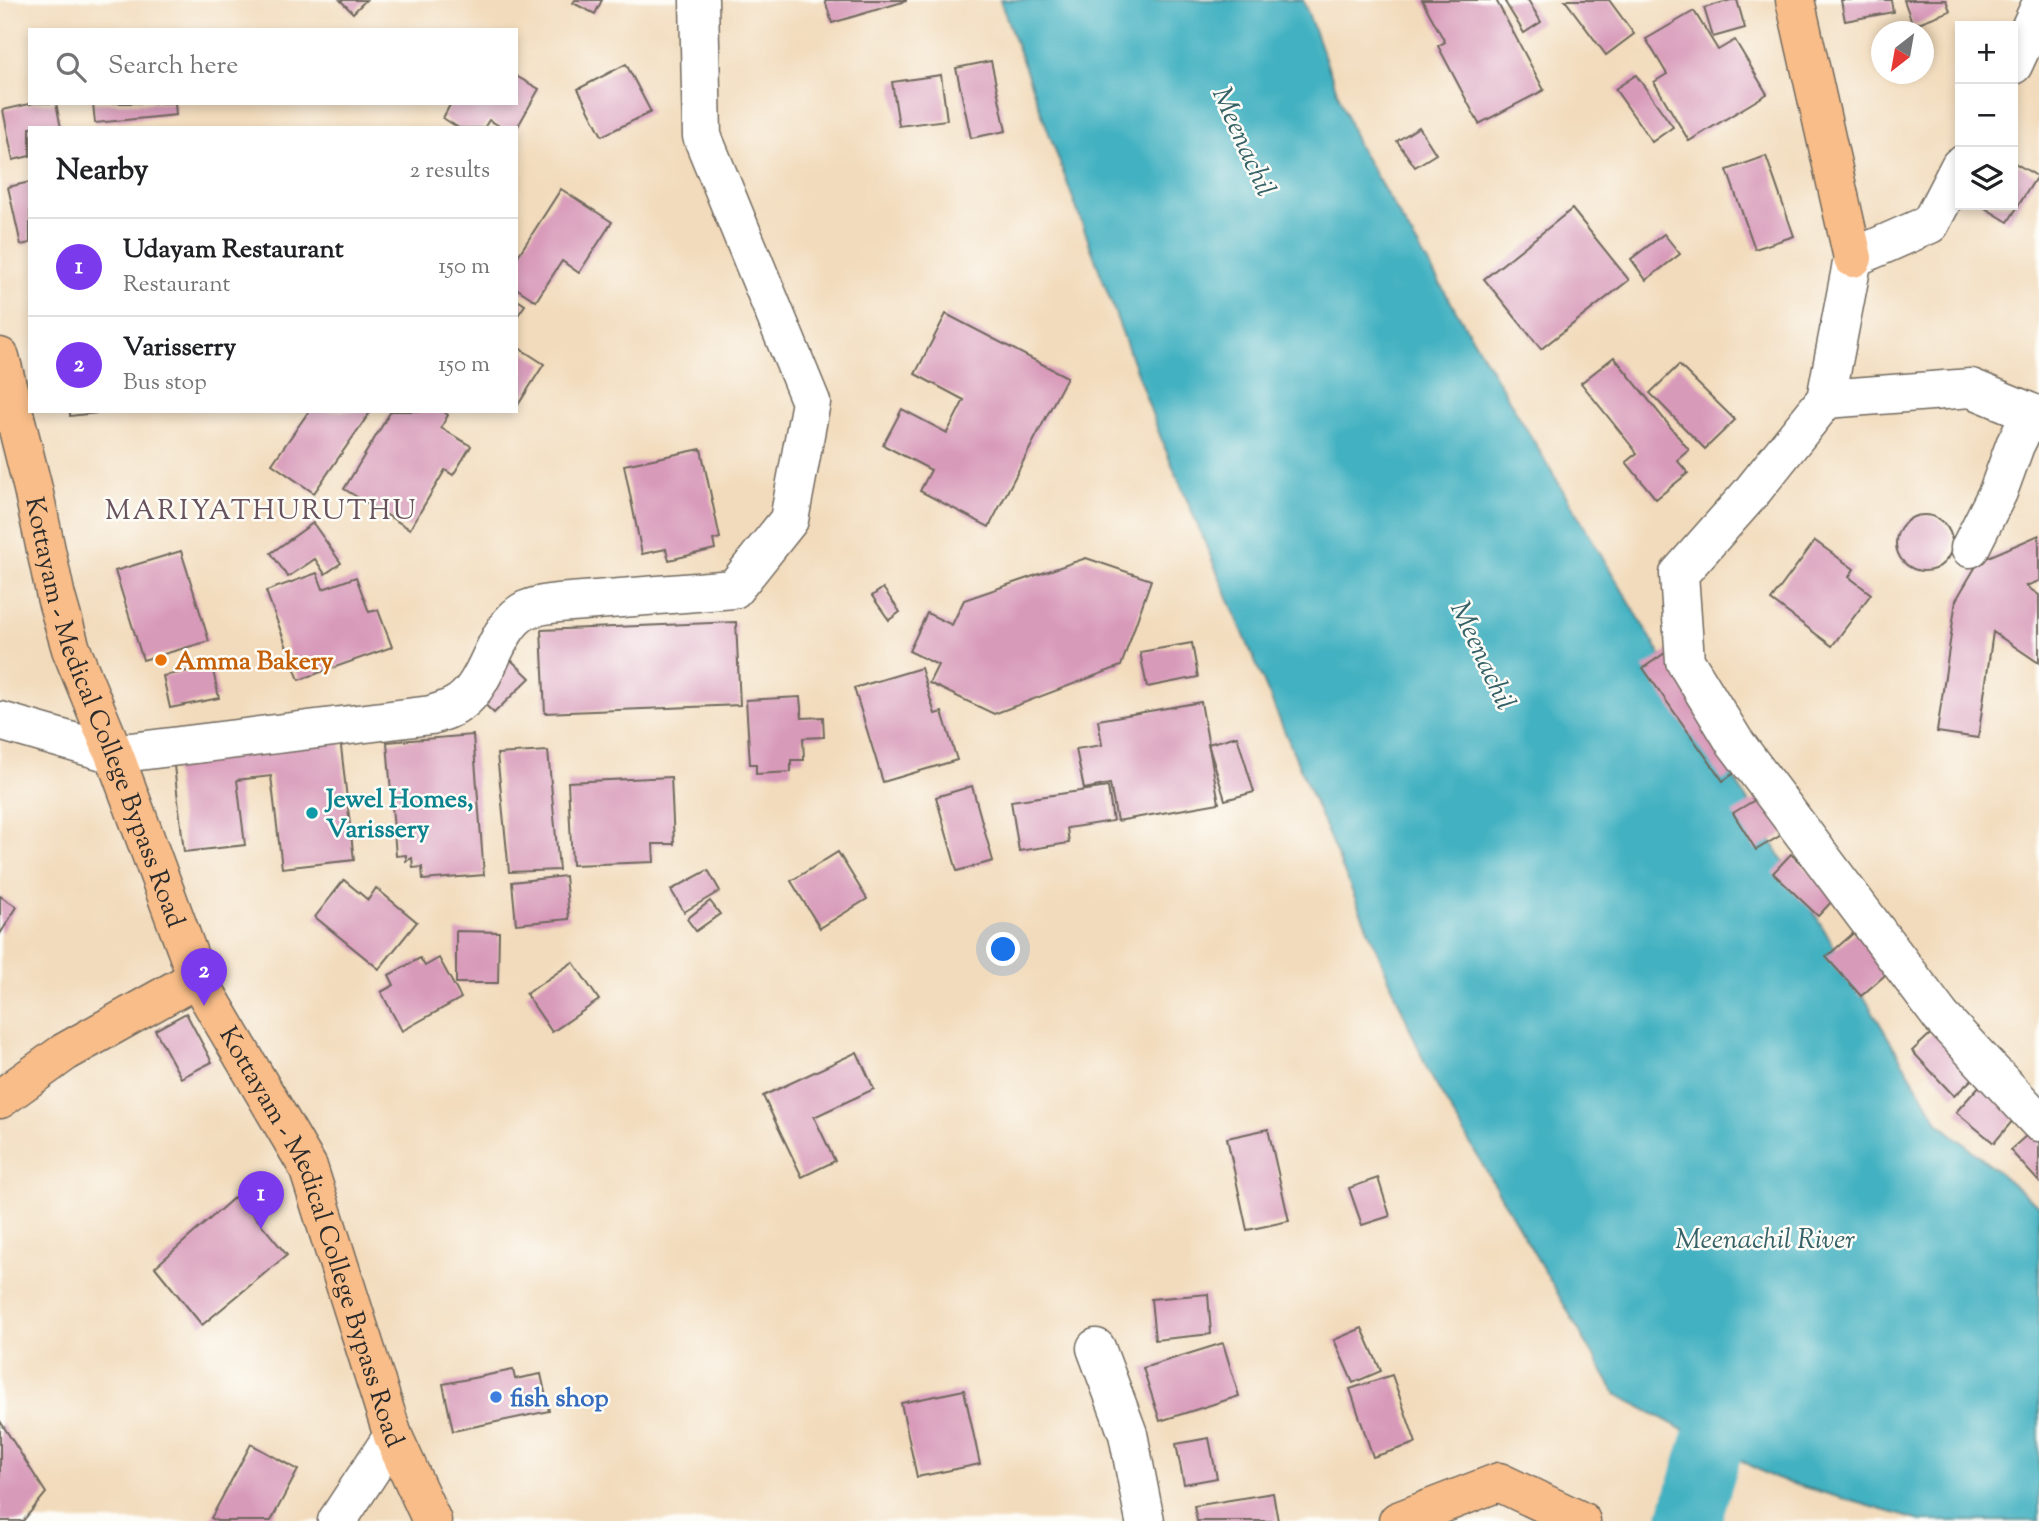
<!DOCTYPE html>
<meta charset="utf-8">
<style>
body{margin:0;font-family:"Sorts Mill Goudy",serif;background:#f6f6f6;color:#202124}
.controls{position:absolute;right:21px;top:21px;display:grid;overflow:hidden;border-radius:0px;box-shadow:0 4px 10px #0003}
.controls button{width:63px;height:63px;display:grid;place-items:center;padding:0;border:0;border-bottom:2px solid #e0e0e0;background:#fff;color:#202124;font:35px sans-serif}
.compass{position:absolute;left:1871px;top:21px;width:63px;height:63px;border-radius:50%;background:#fff;box-shadow:0 4px 10px #0003;rotate:211deg}
.you{position:absolute;left:1004px;top:950px;width:24px;height:24px;margin:-18px;border:5px solid #fff;border-radius:50%;background:#1a73e8;box-shadow:0 0 0 10px #1a73e833}
.badge{display:grid;place-items:center;width:46px;height:46px;border-radius:50%;background:#7c3aed;color:#fff;font-size:23px;font-weight:700}
.pin{position:absolute;translate:-50% -58px;filter:drop-shadow(0 2px 4px #0008)}
.pin::after{content:'';position:absolute;top:37px;width:24px;height:21px;background:inherit;clip-path:polygon(0 0,100% 0,50% 100%)}
.list{margin:0;padding:0;list-style:none}
h2{display:flex;justify-content:space-between;align-items:center;height:91px;margin:0;padding:0 28px;font-size:30px}
h2 small{font-size:23px;font-weight:400;color:#757577}
.list li{display:grid;grid-template-columns:46px 1fr auto;gap:21px;align-items:center;box-sizing:border-box;height:98px;padding:0 28px;border-top:2px solid #e0e0e0}
.list b{display:block;font-size:26px;white-space:nowrap}
.list p{margin:0;font-size:23px;white-space:nowrap;color:#757577}
.list em{font-size:23px;font-style:normal;color:#757577}
.icon{flex:none;width:38px;height:38px;fill:none;stroke:currentColor;stroke-width:2;stroke-linecap:round;stroke-linejoin:round}
.map{position:relative;flex:none;width:2039px;height:1521px;overflow:hidden}
.search{position:absolute;background:#fff;box-shadow:0 4px 10px #0003;left:28px;top:28px;width:490px;height:77px;display:flex;align-items:center;gap:18px;box-sizing:border-box;padding:0 24px;border-radius:0px;color:#757577;font-size:26px}
.panel{position:absolute;background:#fff;box-shadow:0 4px 10px #0003;left:28px;top:126px;width:490px;height:287px;border-radius:0px}
.map>svg:first-child{display:block}
.water{fill:#43b1c1;stroke:#376e76;stroke-width:2}
.lines{fill:none;stroke-linecap:round;stroke-linejoin:round}
.river{stroke:#43b1c1;stroke-width:63}
.building{fill:#d89ab9}
.minor-casing{stroke:#71695e;stroke-width:41}
.major-casing{stroke:#71695e;stroke-width:41}
.minor{stroke:#fff;stroke-width:38}
.major{stroke:#f8bd89;stroke-width:38}
.food-dot{fill:#e8710a;stroke:#fdfcf7;stroke-width:2.5}
.culture-dot{fill:#0f9aa8;stroke:#fdfcf7;stroke-width:2.5}
.shop-dot{fill:#3f7fe0;stroke:#fdfcf7;stroke-width:2.5}
.labels{text-anchor:middle;stroke-width:5;stroke-linejoin:round;paint-order:stroke}
.food-label{font-size:26px;font-weight:bold;fill:#c56008;stroke:#fdfcf7;text-anchor:start}
.street-label{font-size:26px;fill:#2b2b2b;stroke:#fdfcf7}
.culture-label{font-size:26px;font-weight:bold;fill:#0d838f;stroke:#fdfcf7;text-anchor:start}
.shop-label{font-size:26px;font-weight:bold;fill:#366cbe;stroke:#fdfcf7;text-anchor:start}
.water-label{font-size:28px;font-style:italic;fill:#356167;stroke:#fdfcf7}
.neighbourhood-label{font-size:28px;letter-spacing:2px;fill:#68525d;stroke:#fdfcf7}
</style>
<div class="map">
<svg width="2039" height="1521" viewBox="0 0 2039 1521">
<rect width="100%" height="100%" fill="#fdfcf7"/>
<filter id="ink" filterUnits="userSpaceOnUse"><feTurbulence type="fractalNoise" baseFrequency=".0143" numOctaves="2"/><feDisplacementMap in="SourceGraphic" scale="14" xChannelSelector="R" yChannelSelector="G"/><feConvolveMatrix kernelMatrix="1 2 1 2 8 2 1 2 1" color-interpolation-filters="sRGB"/></filter>
<filter id="wash" filterUnits="userSpaceOnUse"><feTurbulence type="fractalNoise" baseFrequency=".00686" numOctaves="4" result="noise"/><feDisplacementMap in="SourceGraphic" scale="28" xChannelSelector="R" yChannelSelector="G"/><feGaussianBlur stdDeviation="1.57" result="paint"/><feColorMatrix in="noise" values="0 0 0 0 0 0 0 0 0 0 0 0 0 0 0 0 0 1.4 0 .05"/><feComposite in="paint" operator="in"/></filter>
<g filter="url(#wash)">
<rect width="100%" height="100%" fill="#f2dbbc"/>
<path class="water" d="M1000,0h303l54,144 582,979 100,83v315h-118l-145,-42 -160,-85 -188,-323 -266,-630z"/>
<g class="lines">
<path class="river" d="M1689,1521l23,-76 49,-70"/>
</g>
<g id="blocks">
<g class="building">
<path d="M340,0h26l-13,13z"/>
<path d="M575,0h27l-7,14 -22,-11z"/>
<path d="M825,0h81v1l-74,22z"/>
<path d="M1422,0h74l48,90 -65,34 -41,-78 7,-4z"/>
<path d="M1507,0h21l13,22 -17,11 -19,-31z"/>
<path d="M1565,0h44l25,34 -28,21z"/>
<path d="M1731,0h6l8,28 -32,9 -9,-29z"/>
<path d="M1841,0h50l2,12 -48,9z"/>
<path d="M1904,0h42l4,11 -37,14z"/>
<path d="M1694,11l24,39 17,-10 32,54 -78,47 -35,-59 13,-8 -21,-35z"/>
<path d="M991,61l15,70 -35,7 -15,-70z"/>
<path d="M626,64l25,48 -49,24 -24,-47z"/>
<path d="M941,75l6,45 -48,6 -7,-44z"/>
<path d="M1636,75l37,52 -21,15 -37,-53z"/>
<path d="M516,76l23,13 -22,39h-14l-14,-8 -5,8h-25l-16,-10 8,-15h65z"/>
<path d="M34,103h22l5,25h-31v28l-17,4 -10,-50z"/>
<path d="M93,103h82l1,12 -81,8z"/>
<path d="M1419,127l17,27 -21,13 -18,-26z"/>
<path d="M1766,156l28,80 -39,13 -28,-79z"/>
<path d="M2013,162l24,14 -29,46 -28,-17h33z"/>
<path d="M30,182v61l-9,2 -13,-58z"/>
<path d="M561,189l51,33 -33,51 -17,-12 -26,40 -20,-13v-29z"/>
<path d="M1572,209l57,71 -88,69 -57,-70z"/>
<path d="M1664,234l16,20 -34,26 -15,-21z"/>
<path d="M516,299l9,6 -9,13z"/>
<path d="M946,314l121,63 -78,150 -69,-36 11,-21 -48,-25 19,-36 45,24 17,-33 -49,-26z"/>
<path d="M516,346l28,18 -28,44z"/>
<path d="M1614,357l75,93 -12,10 11,13 -32,26 -30,-37 11,-9 -56,-70z"/>
<path d="M1679,365l56,55 -30,29 -55,-56z"/>
<path d="M70,411h26v2l-26,3z"/>
<path d="M309,411h62l-57,82 -42,-29z"/>
<path d="M391,411h52l5,4 -7,13 30,18 -18,29 -8,-5 -35,59 -66,-40z"/>
<path d="M701,449l19,89 -7,2 2,9 -46,11 -3,-11 -24,5 -18,-89z"/>
<circle cx="1924" cy="543" r="28"/>
<path d="M313,523l28,40 -16,11 -10,-15 -27,18 -17,-24z"/>
<path d="M2039,535v46l-13,5 13,9v68l-46,-31 -15,106 -41,-6 19,-132 23,-39z"/>
<path d="M1815,541l39,28 -5,8 22,17 -39,52 -61,-46z"/>
<path d="M181,551l28,90 -66,19 -28,-89z"/>
<path d="M1086,558l65,22 -30,86 -127,48 -65,-31 9,-18 -29,-14 18,-38 25,12 12,-25z"/>
<path d="M317,573l6,16 33,-12 13,35 9,-2 14,37 -93,33 -33,-89z"/>
<path d="M883,588l17,24 -11,8 -17,-24z"/>
<path d="M736,622l4,83 -195,8 -4,-83z"/>
<path d="M1192,643l6,34 -51,10 -7,-35z"/>
<path d="M1668,651l79,113 -24,17 -80,-113z"/>
<path d="M511,660l19,18 -36,35 -18,-17z"/>
<path d="M212,666l7,32 -49,10 -7,-32z"/>
<path d="M921,668l14,46 7,-2 15,48 -74,22 -29,-94z"/>
<path d="M800,697l2,21 21,-1 1,20 -21,1 1,22h-13v12l-35,2v-10h-6l-4,-64z"/>
<path d="M1201,702l18,101 -102,18 -7,-37 -26,5 -8,-40 26,-4 -4,-25z"/>
<path d="M473,735l11,140 -61,5 -1,-13 -9,1 -1,-10 -6,3v-6l-10,1 -9,-114z"/>
<path d="M1237,736l17,56 -29,8 -17,-56z"/>
<path d="M340,738l14,122 -72,8 -11,-92 -34,4 8,65 -61,7 -11,-95z"/>
<path d="M548,751l11,119 -50,2 -12,-118z"/>
<path d="M671,777l3,67h-21l1,18 -82,3 -4,-83z"/>
<path d="M972,786l21,75 -36,10 -21,-74z"/>
<path d="M1108,787l5,34 -46,7 2,15 -50,8 -8,-50z"/>
<path d="M1765,794l23,37 -32,19 -23,-37z"/>
<path d="M838,852l29,47 -47,29 -29,-47z"/>
<path d="M1791,854l45,43 -18,19 -45,-43z"/>
<path d="M708,870l12,21 -36,21 -13,-22z"/>
<path d="M565,876l4,43 -53,5 -4,-42z"/>
<path d="M344,880l24,20 8,-12 41,34 -38,47 -64,-52z"/>
<path d="M0,896l17,11 -17,27z"/>
<path d="M710,901l10,13 -24,17 -9,-12z"/>
<path d="M456,931l43,1 -1,51h-42z"/>
<path d="M1856,931l35,39 -30,26 -35,-39z"/>
<path d="M420,958l5,8 14,-8 22,40 -59,33 -21,-39 13,-7 -5,-10z"/>
<path d="M573,962l26,38 -47,32 -26,-38z"/>
<path d="M186,1013l26,49 -31,16 -26,-48z"/>
<path d="M1940,1025l42,45 -28,26 -42,-45z"/>
<path d="M857,1052l17,37 -60,28 21,44 -33,16 -39,-81z"/>
<path d="M1982,1083l37,30 -25,30 -38,-31z"/>
<path d="M2036,1127l3,3v52l-29,-32z"/>
<path d="M1268,1129l21,92 -42,9 -20,-92z"/>
<path d="M1378,1178l12,38 -28,9 -13,-37z"/>
<path d="M237,1195l50,60 -85,70 -47,-58z"/>
<path d="M1208,1294l3,40 -56,6 -4,-41z"/>
<path d="M1362,1328l19,43 -28,12 -19,-43z"/>
<path d="M1223,1343l16,53 -79,25 -17,-53z"/>
<path d="M513,1370l2,9 26,-5 8,37 -96,20 -10,-47z"/>
<path d="M1392,1375l24,68 -43,14 -23,-68z"/>
<path d="M964,1390l16,74 -63,13 -16,-74z"/>
<path d="M0,1421l46,72 -23,28h-23z"/>
<path d="M1209,1438l8,40 -33,6 -8,-40z"/>
<path d="M251,1444l47,26 -27,51h-54l-6,-3z"/>
<path d="M1273,1493l5,28h-81l-3,-15z"/>
</g>
</g>
</g>
<g filter="url(#ink)">
<use href="#blocks" fill-opacity="0" stroke="#71695e" stroke-width="2"/>
<g class="lines">
<defs>
<g id="minor">
<path d="M2013,65l26,-56"/>
<path d="M1960,166l-30,58 -77,34 -27,141 -76,95 -71,80 6,87 49,80 207,276 98,105"/>
<path d="M1826,399l145,-11 68,28"/>
<path d="M1970,548l28,-56 17,-47 16,-32"/>
<path d="M0,721l114,33 317,-39c10,-3 21,-6 30,-13 29,-21 33,-76 65,-92 10,-4 21,-6 32,-7l176,-14 55,-69 22,-118 -109,-266 -3,-136"/>
<path d="M1096,1348l32,86 17,87"/>
<path d="M337,1521l56,-85"/>
</g>
<g id="major">
<path d="M1795,0l58,258"/>
<path id="s1" d="M0,357l33,132 23,108 15,52 43,105 83,224 111,189 85,269 39,85"/>
<path d="M0,1099l65,-47 132,-74"/>
<path d="M1398,1521l101,-39 82,39"/>
</g>
</defs>
<use href="#minor" class="minor-casing"/>
<use href="#major" class="major-casing"/>
<use href="#minor" class="minor"/>
<use href="#major" class="major"/>
</g>
</g>
<circle class="food-dot" cx="161" cy="660" r="7"/>
<circle class="culture-dot" cx="312" cy="813" r="7"/>
<circle class="shop-dot" cx="496" cy="1397" r="7"/>
<g class="labels">
<g class="food-label">
<text x="175" y="669">Amma Bakery</text>
</g>
<g class="street-label">
<text dy="9" stroke="none"><textPath href="#s1" startOffset="371">Kottayam - Medical College Bypass Road</textPath></text>
<text dy="9" stroke="none"><textPath href="#s1" startOffset="938">Kottayam - Medical College Bypass Road</textPath></text>
</g>
<g class="culture-label">
<text x="326" y="807">Jewel Homes,<tspan x="326" dy="30">Varissery</tspan></text>
</g>
<g class="shop-label">
<text x="510" y="1406">fish shop</text>
</g>
<g class="water-label">
<text transform="translate(1245 141) rotate(66)" y="10">Meenachil</text>
<text transform="translate(1484 655) rotate(65)" y="10">Meenachil</text>
<text x="1765" y="1248">Meenachil River</text>
</g>
<g class="neighbourhood-label">
<text x="261" y="519">MARIYATHURUTHU</text>
</g>
</g>
</svg>
<div class="controls">
<button>+</button>
<button>−</button>
<button><svg class="icon" aria-label="layers" viewBox="0 0 24 24"><path d="M12 4l9 5-9 5-9-5zM3 14l9 5 9-5"/></svg></button>
</div>
<svg class="compass" viewBox="-18 -18 36 36"><path d="M0-13l5 13h-10z" fill="#e53935"/><path d="M0 13l5-13h-10z" fill="#757577"/></svg>
<div class="you"></div>
<div class="pin badge" style="left:261px;top:1229px">1</div>
<div class="pin badge" style="left:204px;top:1006px">2</div>
<div class="search"><svg class="icon" aria-label="search" viewBox="0 0 24 24"><circle cx="10" cy="10" r="6"/><path d="M15 15l6 6"/></svg>Search here</div>
<section class="panel">
<h2>Nearby<small>2 results</small></h2>
<ul class="list">
<li><span class="badge">1</span><div><b>Udayam Restaurant</b><p>Restaurant</p></div><em>150 m</em></li>
<li><span class="badge">2</span><div><b>Varisserry</b><p>Bus stop</p></div><em>150 m</em></li>
</ul>
</section>
</div>
